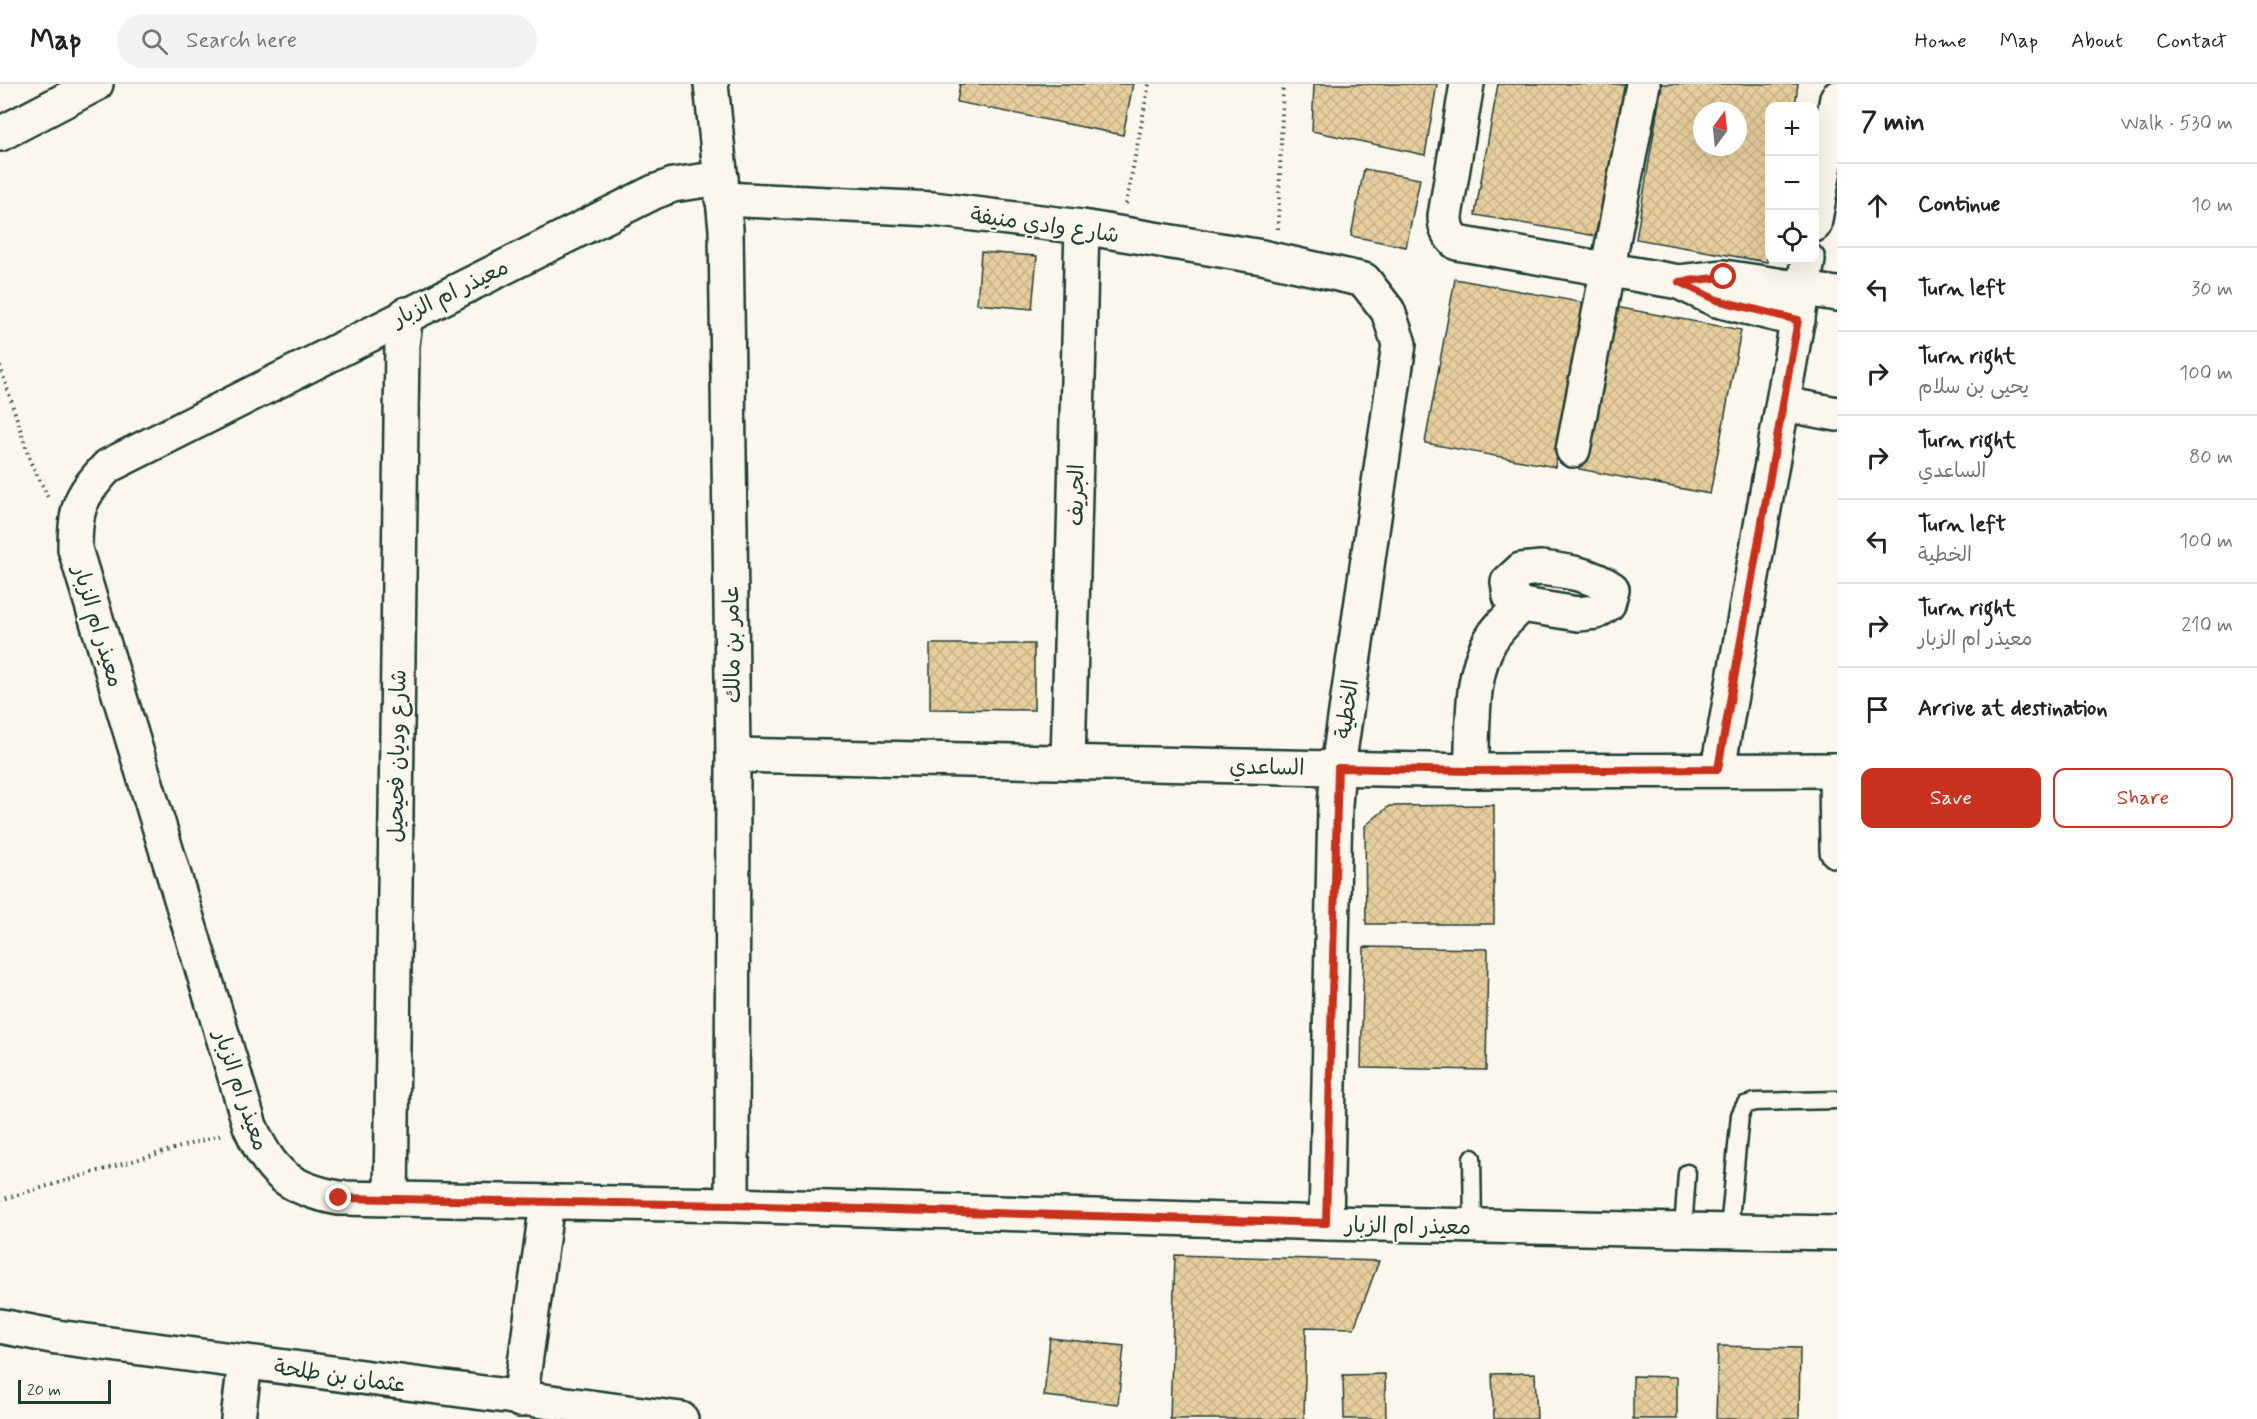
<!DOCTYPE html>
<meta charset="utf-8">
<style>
body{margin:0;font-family:Mynerve,"Playpen Sans Arabic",sans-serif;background:#f2f2f2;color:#222}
.controls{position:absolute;right:18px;top:18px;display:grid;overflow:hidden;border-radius:12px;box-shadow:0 6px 24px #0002}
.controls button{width:54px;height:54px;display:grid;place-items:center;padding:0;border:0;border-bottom:2px solid #e0e0e0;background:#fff;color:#222;font:30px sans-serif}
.compass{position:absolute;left:1693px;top:18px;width:54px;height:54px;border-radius:50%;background:#fff;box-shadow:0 6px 24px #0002;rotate:15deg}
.scale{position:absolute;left:18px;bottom:15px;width:93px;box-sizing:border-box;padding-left:6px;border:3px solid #1f3d34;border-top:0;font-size:16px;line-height:21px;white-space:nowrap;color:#1f3d34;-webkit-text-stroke:4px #fbf7ec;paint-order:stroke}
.stop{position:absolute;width:18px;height:18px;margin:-14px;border:4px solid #c8321e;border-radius:50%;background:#fff}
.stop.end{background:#c8321e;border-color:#fff;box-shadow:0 2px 6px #0008}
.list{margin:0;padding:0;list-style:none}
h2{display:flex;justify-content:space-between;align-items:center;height:78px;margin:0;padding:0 24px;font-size:26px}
h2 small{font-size:20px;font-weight:400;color:#767676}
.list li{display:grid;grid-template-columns:39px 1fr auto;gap:18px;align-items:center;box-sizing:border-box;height:84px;padding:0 24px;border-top:2px solid #e0e0e0}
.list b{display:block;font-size:22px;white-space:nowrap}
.list p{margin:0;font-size:20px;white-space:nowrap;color:#767676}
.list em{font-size:20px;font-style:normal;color:#767676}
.actions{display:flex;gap:12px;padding:18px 24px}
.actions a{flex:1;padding:14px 0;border:2px solid #c8321e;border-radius:12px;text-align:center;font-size:21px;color:#c8321e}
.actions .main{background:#c8321e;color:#fff}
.icon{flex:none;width:33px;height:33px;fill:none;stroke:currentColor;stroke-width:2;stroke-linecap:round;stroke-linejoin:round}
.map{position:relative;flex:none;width:1837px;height:1335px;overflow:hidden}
header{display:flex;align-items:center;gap:36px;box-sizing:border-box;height:84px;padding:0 30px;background:#fff;border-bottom:2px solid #e0e0e0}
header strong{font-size:28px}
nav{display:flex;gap:33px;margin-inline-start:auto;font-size:21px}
.search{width:420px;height:54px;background:#f2f2f2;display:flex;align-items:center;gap:15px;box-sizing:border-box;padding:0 21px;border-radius:33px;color:#767676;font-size:22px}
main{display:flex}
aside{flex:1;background:#fff}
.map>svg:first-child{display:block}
.building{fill:url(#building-cross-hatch);stroke:#1f3d34;stroke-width:1.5;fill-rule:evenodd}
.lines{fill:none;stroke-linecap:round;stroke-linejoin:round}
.lane-casing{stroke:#1f3d34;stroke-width:21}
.street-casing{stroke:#1f3d34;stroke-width:38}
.path{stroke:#1f3d34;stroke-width:4;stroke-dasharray:1.5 4.5;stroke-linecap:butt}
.lane{stroke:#fbf7ec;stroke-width:16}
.street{stroke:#fbf7ec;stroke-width:33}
.route{stroke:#c8321e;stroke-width:8}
.labels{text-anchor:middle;stroke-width:4.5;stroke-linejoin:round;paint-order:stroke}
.street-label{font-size:22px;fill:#1f3d34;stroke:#fbf7ec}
</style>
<header>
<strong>Map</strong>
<div class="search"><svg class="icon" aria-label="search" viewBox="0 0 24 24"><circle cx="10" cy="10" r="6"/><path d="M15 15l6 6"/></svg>Search here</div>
<nav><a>Home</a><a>Map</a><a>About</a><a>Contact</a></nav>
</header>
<main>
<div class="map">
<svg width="1837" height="1335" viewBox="0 0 1837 1335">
<defs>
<pattern id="building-cross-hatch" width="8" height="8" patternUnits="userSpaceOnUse" patternTransform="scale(1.5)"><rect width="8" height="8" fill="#e7ce9d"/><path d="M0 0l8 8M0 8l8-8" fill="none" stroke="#c6b288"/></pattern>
</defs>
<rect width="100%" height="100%" fill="#fbf7ec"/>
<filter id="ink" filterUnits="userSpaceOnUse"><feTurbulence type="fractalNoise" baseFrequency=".0167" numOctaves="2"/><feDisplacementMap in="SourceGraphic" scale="12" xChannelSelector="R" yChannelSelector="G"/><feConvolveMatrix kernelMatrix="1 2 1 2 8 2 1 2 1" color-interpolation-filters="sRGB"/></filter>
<g filter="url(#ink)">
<g class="building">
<path d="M960,0h173l-10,51 -166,-33z"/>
<path d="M1314,0h123l-12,71 -113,-24z"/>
<path d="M1498,0h136l-27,154 -132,-23z"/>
<path d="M1662,0h136l-3,22h-25l-3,156 -131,-23zM1702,27h36v36h-36z"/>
<path d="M1364,85l56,10 -14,68 -55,-11z"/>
<path d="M981,168l56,4 -5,53 -55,-5z"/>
<path d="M1455,195l130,24 -30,164 -130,-24z"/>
<path d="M1610,222l131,24 -31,164 -131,-25z"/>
<path d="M930,560h104v66l-104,-1z"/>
<path d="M1494,721v119h-128l-1,-98 24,-20z"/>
<path d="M1364,863l124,2 -2,121 -125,-2z"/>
<path d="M1175,1171l204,6 -25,67 -48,-1 -2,92h-134z"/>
<path d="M1050,1254l74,8 -6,58 -74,-8z"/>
<path d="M1718,1262l82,2 -1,71h-83z"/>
<path d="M1535,1289l2,46h-43l-2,-45z"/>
<path d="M1385,1290l1,45h-42l-1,-44z"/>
<path d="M1633,1292l44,1v42h-44z"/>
</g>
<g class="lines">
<defs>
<g id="lane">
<path d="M1472,1074l1,68"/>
<path d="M1683,1146l4,-57"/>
<path d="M1729,1146l11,-115 5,-10 10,-3 82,-2"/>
</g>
<g id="street">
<path d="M711,0l15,145 7,526 -1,450"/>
<path d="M1467,0l-22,132c0,12 3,19 12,27l222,39 38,18 81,20"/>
<path d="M0,50l96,-50"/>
<path d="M721,94l-48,7 -19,7 -546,274c-28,30 -33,41 -33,83l175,577c20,47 39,63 89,72l393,7 594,18 511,10"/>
<path d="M722,115l211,10 149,18 180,30 102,23 24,31 11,33 -61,423 -3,38 -9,418"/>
<path d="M1814,141l23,-127"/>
<path d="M1679,198l45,-5 113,17"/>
<path d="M1783,320l54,10"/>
<path d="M1573,366l70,-366"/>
<path d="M1541,484c25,3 50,6 71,21l-4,15 -12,8 -18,2 -56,-9 -12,-9 -2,-14 13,-12z"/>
<path d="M733,671l738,16 366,-1"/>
<path d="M1068,678l14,-535"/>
<path d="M1718,685l90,-509"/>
<path d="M1836,686l1,81"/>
<path d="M1471,687c3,-42 -2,-93 19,-130 8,-14 20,-24 32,-36"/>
<path d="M391,1115l11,-854 4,-31"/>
<path d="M0,1242l57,11 624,82"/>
<path d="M520,1316l27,-197"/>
<path d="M238,1335l7,-57"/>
</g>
</defs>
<use href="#lane" class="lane-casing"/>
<use href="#street" class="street-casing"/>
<g class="path">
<path d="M1126,120l23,-120"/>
<path d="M1278,145l5,-145"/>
<path d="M0,282l31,97 17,34"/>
<path d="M0,1116l221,-65"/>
</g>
<use href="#lane" class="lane"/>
<use href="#street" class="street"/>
</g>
</g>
<g class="lines" filter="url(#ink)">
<path class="route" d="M339,1114l393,7 594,18 12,-455 133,3 247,-2 80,-449 -81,-20 -38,-18 45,-5"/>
</g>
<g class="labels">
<g class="street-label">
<text transform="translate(1045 140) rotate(8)" y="8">شارع وادي منيفة</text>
<text transform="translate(450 208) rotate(-26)" y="8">معيذر ام الزبار</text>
<text transform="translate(1075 411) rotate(-89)" y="8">الجريف</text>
<text transform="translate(99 542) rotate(73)" y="8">معيذر ام الزبار</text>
<text transform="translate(731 560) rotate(-91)" y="8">عامر بن مالك</text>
<text transform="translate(1346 625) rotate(-82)" y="8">الخطية</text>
<text transform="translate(396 672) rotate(-89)" y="8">شارع وديان فحيحيل</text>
<text transform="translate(1267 682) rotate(1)" y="8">الساعدي</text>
<text transform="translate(242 1006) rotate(71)" y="8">معيذر ام الزبار</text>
<text transform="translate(1408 1141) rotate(1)" y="8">معيذر ام الزبار</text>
<text transform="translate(340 1291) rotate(8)" y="8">عثمان بن طلحة</text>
</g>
</g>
</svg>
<div class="controls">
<button>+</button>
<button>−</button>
<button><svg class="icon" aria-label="locate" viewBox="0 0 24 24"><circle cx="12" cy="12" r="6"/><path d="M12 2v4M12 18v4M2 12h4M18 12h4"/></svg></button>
</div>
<svg class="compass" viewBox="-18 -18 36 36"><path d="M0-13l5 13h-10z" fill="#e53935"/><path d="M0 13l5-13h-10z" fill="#767676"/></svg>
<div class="scale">20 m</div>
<div class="stop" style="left:1724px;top:193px"></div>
<div class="stop end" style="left:339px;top:1114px"></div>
</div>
<aside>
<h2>7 min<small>Walk · 530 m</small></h2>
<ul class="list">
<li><svg class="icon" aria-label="ahead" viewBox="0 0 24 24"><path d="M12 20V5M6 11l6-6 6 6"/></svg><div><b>Continue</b></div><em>10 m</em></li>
<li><svg class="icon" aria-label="left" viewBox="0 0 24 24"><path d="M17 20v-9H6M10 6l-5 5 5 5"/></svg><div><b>Turn left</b></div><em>30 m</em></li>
<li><svg class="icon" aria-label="right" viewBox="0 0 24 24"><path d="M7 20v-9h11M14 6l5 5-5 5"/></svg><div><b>Turn right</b><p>يحيى بن سلام</p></div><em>100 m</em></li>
<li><svg class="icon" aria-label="right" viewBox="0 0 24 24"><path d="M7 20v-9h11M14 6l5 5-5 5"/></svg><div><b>Turn right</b><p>الساعدي</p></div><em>80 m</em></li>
<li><svg class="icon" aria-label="left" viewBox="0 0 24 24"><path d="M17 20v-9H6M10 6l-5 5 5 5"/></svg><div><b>Turn left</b><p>الخطية</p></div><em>100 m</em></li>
<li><svg class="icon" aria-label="right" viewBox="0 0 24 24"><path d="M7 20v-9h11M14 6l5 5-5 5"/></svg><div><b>Turn right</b><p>معيذر ام الزبار</p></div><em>210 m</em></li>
<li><svg class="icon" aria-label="arrive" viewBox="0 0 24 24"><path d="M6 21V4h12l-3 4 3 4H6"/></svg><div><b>Arrive at destination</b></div></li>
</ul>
<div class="actions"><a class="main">Save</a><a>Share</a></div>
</aside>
</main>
